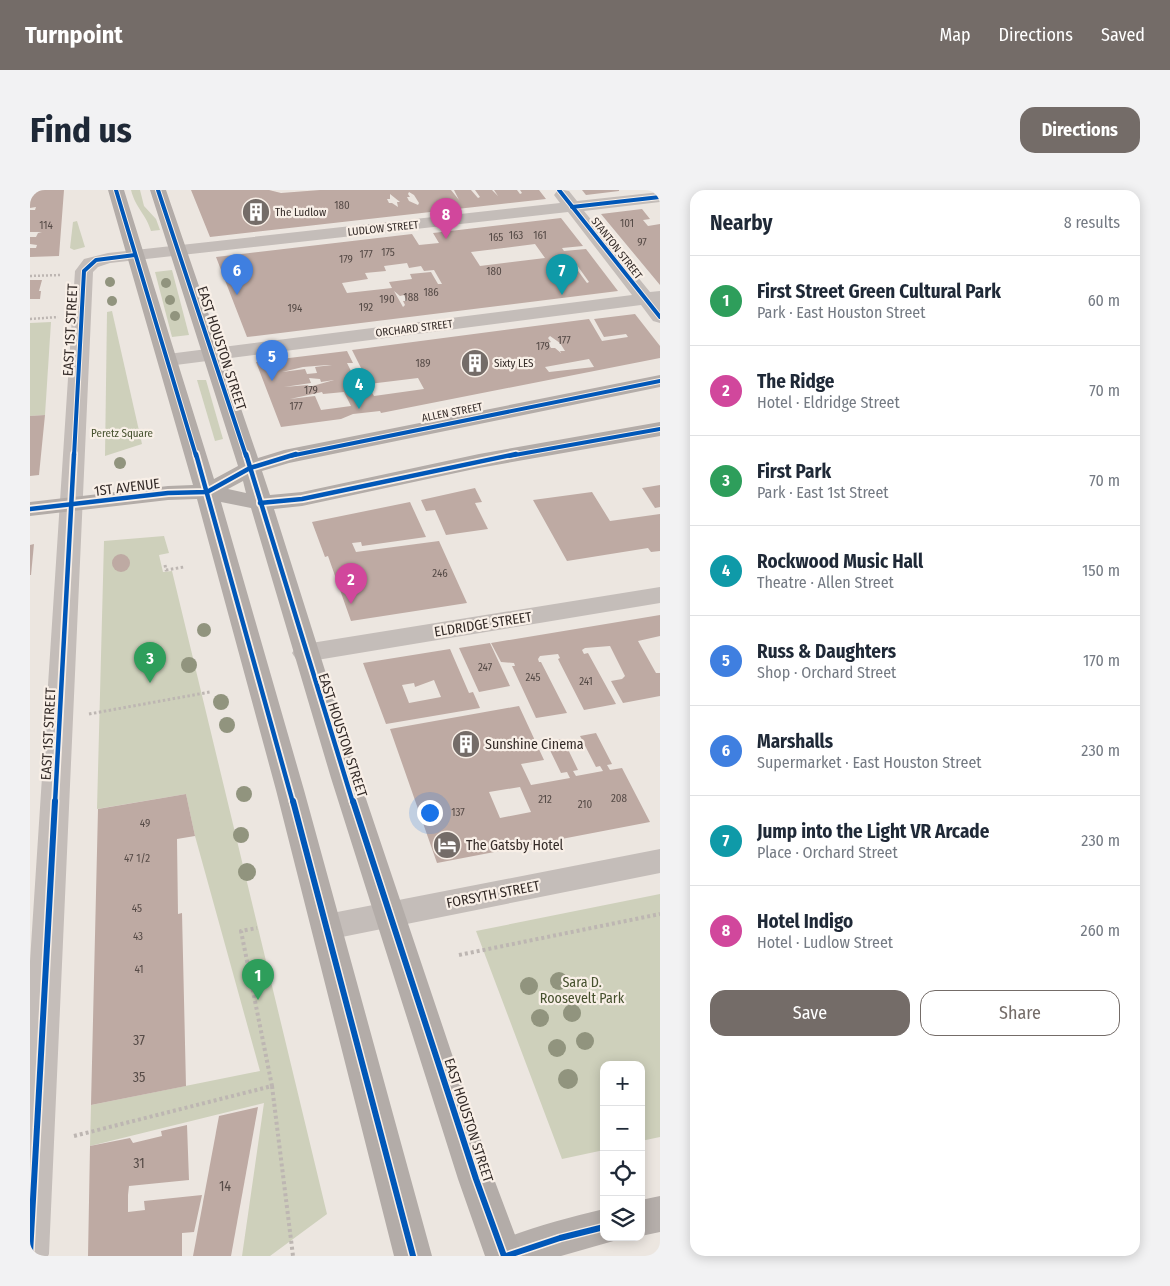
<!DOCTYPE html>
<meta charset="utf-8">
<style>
body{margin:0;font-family:"Fira Sans Condensed",sans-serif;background:#f2f2f3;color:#1f2937}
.controls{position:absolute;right:15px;bottom:15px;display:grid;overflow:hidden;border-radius:10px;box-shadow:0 2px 12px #0003}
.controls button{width:45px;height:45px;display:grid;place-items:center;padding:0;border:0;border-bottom:1px solid #e0e1e3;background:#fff;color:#1f2937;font:25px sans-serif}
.you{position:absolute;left:399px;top:622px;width:18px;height:18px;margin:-12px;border:4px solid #fff;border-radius:50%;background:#1a73e8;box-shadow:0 0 0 8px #1a73e833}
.badge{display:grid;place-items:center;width:32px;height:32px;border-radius:50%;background:#746c68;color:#fff;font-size:16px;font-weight:700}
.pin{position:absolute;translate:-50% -41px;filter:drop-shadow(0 1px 2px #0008)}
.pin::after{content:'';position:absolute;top:26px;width:18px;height:15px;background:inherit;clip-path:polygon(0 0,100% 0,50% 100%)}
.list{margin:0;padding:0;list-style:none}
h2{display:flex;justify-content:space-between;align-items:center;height:65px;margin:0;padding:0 20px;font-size:21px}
h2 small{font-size:16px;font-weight:400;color:#747a83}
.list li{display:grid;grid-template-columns:32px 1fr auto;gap:15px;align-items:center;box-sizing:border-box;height:90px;padding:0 20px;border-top:1px solid #e0e1e3}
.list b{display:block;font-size:19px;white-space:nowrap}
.list p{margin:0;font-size:16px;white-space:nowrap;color:#747a83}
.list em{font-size:16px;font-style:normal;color:#747a83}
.actions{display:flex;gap:10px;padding:15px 20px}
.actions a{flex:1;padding:11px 0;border:1px solid #746c68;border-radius:15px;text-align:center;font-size:18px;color:#746c68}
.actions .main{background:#746c68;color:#fff}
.icon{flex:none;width:28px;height:28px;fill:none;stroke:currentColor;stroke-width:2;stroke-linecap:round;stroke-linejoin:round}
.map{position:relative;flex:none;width:630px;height:1066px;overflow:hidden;border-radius:15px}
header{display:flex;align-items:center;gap:30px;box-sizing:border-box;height:70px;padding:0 25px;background:#746c68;color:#fff}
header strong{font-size:24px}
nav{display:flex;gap:28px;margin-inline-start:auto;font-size:18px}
.intro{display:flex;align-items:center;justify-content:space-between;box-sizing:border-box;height:120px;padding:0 30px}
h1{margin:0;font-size:35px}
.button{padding:12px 22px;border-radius:15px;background:#746c68;color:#fff;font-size:18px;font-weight:700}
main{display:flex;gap:30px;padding:0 30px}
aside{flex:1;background:#fff;border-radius:15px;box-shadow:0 2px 12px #0003}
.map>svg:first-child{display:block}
.green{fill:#ced0bb}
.building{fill:#beaaa3;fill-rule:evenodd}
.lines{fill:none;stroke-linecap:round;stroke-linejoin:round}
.path-far2{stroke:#bdb6b2;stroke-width:2.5;stroke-dasharray:2 2;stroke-linecap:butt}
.path-far1{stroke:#bdb6b2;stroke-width:3;stroke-dasharray:2.5 2.5;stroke-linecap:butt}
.path{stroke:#bdb6b2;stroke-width:4;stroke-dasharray:3 3;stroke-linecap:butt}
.street{fill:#c4bdb9;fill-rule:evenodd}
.secondary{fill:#b5aeaa;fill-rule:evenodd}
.primary{fill:#b3aca8;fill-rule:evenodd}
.cycleway-far2-casing{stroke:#f8efe7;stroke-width:6}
.cycleway-far1-casing{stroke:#f8efe7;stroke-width:8}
.cycleway-casing{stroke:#f8efe7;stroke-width:9}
.cycleway-far2{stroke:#0057b8;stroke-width:4}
.cycleway-far1{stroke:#0057b8;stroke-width:4.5}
.cycleway{stroke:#0057b8;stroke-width:6}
.tree{fill:#91947e}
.labels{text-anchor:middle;stroke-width:4.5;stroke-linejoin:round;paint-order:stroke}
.number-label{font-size:11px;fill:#564b47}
.far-poi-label{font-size:11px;fill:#342b28;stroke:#f8efe7;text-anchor:start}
.far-street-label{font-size:11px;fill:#342b28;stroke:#f8efe7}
.far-park-label{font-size:11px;fill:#46512e;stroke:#f8efe7}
.street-label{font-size:14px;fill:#342b28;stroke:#f8efe7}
.poi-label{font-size:14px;fill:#342b28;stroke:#f8efe7;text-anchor:start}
.park-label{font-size:14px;fill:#46512e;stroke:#f8efe7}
.near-number-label{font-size:14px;fill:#564b47}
</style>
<header>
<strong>Turnpoint</strong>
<nav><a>Map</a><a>Directions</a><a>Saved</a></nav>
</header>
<div class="intro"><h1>Find us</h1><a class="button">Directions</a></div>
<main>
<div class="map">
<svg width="630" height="1066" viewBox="0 0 630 1066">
<rect width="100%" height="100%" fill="#ece6e0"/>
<g class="green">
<path d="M101,0h9l4,16 12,13 4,11 -9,1c-5,-17 -15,-22 -20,-41z"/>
<path d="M47,31l8,26 -11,3 -4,-2 3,-26z"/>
<path d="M142,80l17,65 -17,2 -17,-65z"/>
<path d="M82,121l30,133 -37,12 2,-144z"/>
<path d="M21,132l-6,93 -15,1v-93z"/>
<path d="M167,190h9l17,59 -8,2z"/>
<path d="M134,346l5,17 -10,2 4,17 9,-1 155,643 -57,42h-28l22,-153 -174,43 1,-41 169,-34 -65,-235 -9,-42 -89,15 7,-268z"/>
<path d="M630,704v243l-19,4v-76h-37v85l-42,9 -86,-228z"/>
</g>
<g class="building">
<path d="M0,0h34l-5,66 -29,1v-9h6l1,-3 -7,-1v-7h6l2,-4 4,-1h-12v-22h5l1,-3 -6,1z"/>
<path d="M161,0h78l12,3 39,-3h131l8,10 -5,-10h17l7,8 2,-1 -5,-7h17l6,6 -4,-6h23l3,4 2,-1 -2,-3h19l7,9 -336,38zM379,2l5,3 5,8 -1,2 -9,-4 -2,-4h3l-2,-3zM360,4l10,8h-3l1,5 -6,-4h-3l-2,-4h3z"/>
<path d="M552,0h37v1l-33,4z"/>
<path d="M612,19l8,10 -7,1 5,6 12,-2v61l-59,-71z"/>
<path d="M531,28l22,28 -21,2 2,3 22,-2 32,42 -371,46 -31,-80 196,-23 7,11 20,-2 -6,-10zM505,54l10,14 -65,8 -9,-14zM540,70l4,1 15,21 -2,1zM377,73l2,5 12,-2 3,5 10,-1 8,14h-4l-7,-12 -21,2 2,5 -23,3 3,6 -45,5 -5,-10 26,-4 -3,-6 21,-2 -2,-5zM364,101l6,5 4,-1 3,6h-4l2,4 -2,2z"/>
<path d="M0,90h12l-3,11h2l-1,8h-10z"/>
<path d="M605,124l25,32v12l-279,55 -1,-2 -27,3 -12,5 -60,8 -25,-65 91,-11 6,12h-6l7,14 -4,1 6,13 14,-2 4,7 50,-7 -6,-11 -49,6 -17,-34 237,-31 13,22 26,-4 -2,-3 -22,3 -10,-18zM520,146l10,7 5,8h-5l1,2 -6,-5h-4l-3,-5 3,-1 -3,-4zM559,169l5,8 -45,5 -4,-5zM297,175h5l-17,2 2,6 -10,1 -2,-5 -23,3 21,-5zM279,188l11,1 1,3 13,-2 -25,7 -1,-2 -24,2 27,-4zM292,202l1,2 21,-2 7,14 -30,4 -6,-14 -25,3z"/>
<path d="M15,225l-6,60 -9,1v-60z"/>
<path d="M630,295v22l-5,1 -13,-20z"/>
<path d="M445,298l7,14 -7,1 13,26 -42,6 -11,-25 -9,1 -5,-11z"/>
<path d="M562,302l18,29 50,-7v37l-9,1 -3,-4 -81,13 -34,-61z"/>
<path d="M380,312l16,35 -64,9 -1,-4 -9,1 4,9 83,-11 28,62 -116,18 -23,-65 -3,1 -13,-35z"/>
<path d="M4,354l-3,31h-1v-30z"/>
<circle cx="91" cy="373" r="9"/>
<path d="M630,425v21l-22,5 18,32h4v23l-37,7 -12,-22 11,-2 3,-3 -15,-30 -25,2 -3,2 2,4 4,-1 28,51 -32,6 -26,-51 2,-1 -2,-4 -18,2 -2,3 1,3h2l26,51 -31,5 -24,-52h3l-1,-3 -13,-1 -10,-19z"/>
<path d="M460,453l20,43 -31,6 -20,-44z"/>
<path d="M420,459l19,44 4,-1 7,16 -94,16 -23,-61zM404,490l7,17 -32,6 -7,-18 12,-2 1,4z"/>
<path d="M489,516l25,54 -23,4 10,21 39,-7 -3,-6 -6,1 -15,-31 17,-3 15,31 -5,1 3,5 27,-5 -3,-5 -4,1 -16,-31 16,-3 16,31 -5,1 3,5 12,-2 28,54 -213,41 -47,-134zM490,597l11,25 -31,6 -11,-26z"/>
<path d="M156,604l9,42 -18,3 1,75 4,-1 4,173 -95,19 7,-296z"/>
<path d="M228,917l-27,149h-38l26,-140z"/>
<path d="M157,935l2,55 -60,6 -1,9v17l17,-2 -1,-9 58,-6 -8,37 -12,1v23h-94l2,-110 40,-8 3,5 29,-7 -1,-5z"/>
</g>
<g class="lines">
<g class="path-far2">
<path d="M0,86l30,-1"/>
<path d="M0,129l28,-2"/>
</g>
<g class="path-far1">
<path d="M135,375l1,5 18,-3"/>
<path d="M59,524l121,-22"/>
</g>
<g class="path">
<path d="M429,765l201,-41"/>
<path d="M242,896l21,170"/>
<path d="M44,946l198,-50 -31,-155 16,-3"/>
</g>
<g class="street">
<path d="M533,0l6,1 8,10 83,-9v10l-76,9 66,81 10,-1v32l-7,-2 -12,-16 -473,61 -7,-2 -3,-4 3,-4 7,-2 464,-59 -64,-83 -458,51 -12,4 -5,5 -44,982 -1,2h-18v-295l45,-690 9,-12 24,-6 452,-50 -6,-8 3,-4z"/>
<path d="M630,397v16l-355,59 -9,-3 -4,-6 4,-6 9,-3z"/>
<path d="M630,659v24l-333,67 -11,-4 -5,-9 5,-9 11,-4z"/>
</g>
<g class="secondary">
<path d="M630,1006v36l-19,4v-36z"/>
<path d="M574,1019v28h14l-1,3 -56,16h-74l6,-13c36,-15 73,-25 111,-34z"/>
</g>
<path class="primary" d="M78,0h16l90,289 24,-13 -88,-276h16l92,268 26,-8 376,-75v12l-371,76 -27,8 8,24 32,-3 177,-38 181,-32v14l-181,32 -177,38 -28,3 85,269 135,401 29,77h-38l-27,-77 -127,-401 -80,-270 -30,-6 83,288 128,466h-38l-118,-466 -79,-291 -29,1 -138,16v-14l138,-16 25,-1zM213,291l3,12 -18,-4z"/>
<defs>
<g id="cycleway-far2">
<path d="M86,0l80,266"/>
<path d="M128,0l88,266"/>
<path d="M529,0l101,127"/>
<path d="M542,17l88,-10"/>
<path d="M44,266l10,-185 12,-11 39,-5"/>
<path d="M260,266l370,-75"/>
<path d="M479,266l151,-27"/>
</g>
<g id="cycleway-far1">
<path d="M166,264l97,349"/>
<path d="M216,264l107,349"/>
<path d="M230,313l42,-4 214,-45"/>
<path d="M0,319l138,-16 39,-1 43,-24 46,-14"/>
<path d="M25,613l19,-349"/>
</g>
<g id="cycleway">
<path d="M263,611l120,455"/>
<path d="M323,611l123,378 28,77"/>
<path d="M0,1064l25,-453"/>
<path d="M476,1066l54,-18 44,-11"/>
</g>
</defs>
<use href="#cycleway-far2" class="cycleway-far2-casing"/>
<use href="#cycleway-far1" class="cycleway-far1-casing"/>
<use href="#cycleway" class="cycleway-casing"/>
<use href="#cycleway-far2" class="cycleway-far2"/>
<use href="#cycleway-far1" class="cycleway-far1"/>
<use href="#cycleway" class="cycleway"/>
</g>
<g class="tree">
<circle cx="80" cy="92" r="5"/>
<circle cx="136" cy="93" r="5"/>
<circle cx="140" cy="110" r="5"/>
<circle cx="82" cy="111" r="5"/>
<circle cx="145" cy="126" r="5"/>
<circle cx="90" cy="273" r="6"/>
<circle cx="174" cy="440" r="7"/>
<circle cx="159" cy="475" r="8"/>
<circle cx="191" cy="512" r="8"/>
<circle cx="197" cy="535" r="8"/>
<circle cx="214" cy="604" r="8"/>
<circle cx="211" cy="645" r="8"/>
<circle cx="217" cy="682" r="9"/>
<circle cx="529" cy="791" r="9"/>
<circle cx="499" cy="796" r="9"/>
<circle cx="542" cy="823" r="9"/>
<circle cx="510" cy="828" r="9"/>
<circle cx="555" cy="851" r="9"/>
<circle cx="527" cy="858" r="9"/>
<circle cx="538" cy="889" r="10"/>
</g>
<defs>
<symbol id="building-disc" viewBox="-11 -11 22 22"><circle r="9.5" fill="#746c68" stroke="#f8efe7"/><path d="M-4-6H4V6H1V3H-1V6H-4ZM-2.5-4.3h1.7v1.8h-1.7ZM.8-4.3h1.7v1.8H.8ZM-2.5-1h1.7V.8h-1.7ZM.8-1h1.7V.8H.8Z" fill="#fff"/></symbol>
<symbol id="hotel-disc" viewBox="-11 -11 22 22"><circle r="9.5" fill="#746c68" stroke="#f8efe7"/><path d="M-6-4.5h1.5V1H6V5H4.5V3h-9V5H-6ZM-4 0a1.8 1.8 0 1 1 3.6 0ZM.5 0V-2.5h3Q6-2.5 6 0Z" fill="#fff"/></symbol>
</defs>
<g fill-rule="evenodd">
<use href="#building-disc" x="210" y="6" width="32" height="32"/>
<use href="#building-disc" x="429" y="157" width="32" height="32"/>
<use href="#building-disc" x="420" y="538" width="32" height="32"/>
<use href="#hotel-disc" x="401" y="639" width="32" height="32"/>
</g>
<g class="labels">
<g class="number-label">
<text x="312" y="19">180</text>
<text x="597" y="37">101</text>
<text x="16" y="39">114</text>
<text x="486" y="49">163</text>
<text x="510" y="49">161</text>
<text x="466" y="51">165</text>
<text x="612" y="56">97</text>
<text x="358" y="66">175</text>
<text x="336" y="68">177</text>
<text x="316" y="73">179</text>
<text x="464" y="85">180</text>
<text x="401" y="106">186</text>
<text x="381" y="111">188</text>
<text x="357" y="113">190</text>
<text x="336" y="121">192</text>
<text x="265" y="122">194</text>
<text x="534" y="154">177</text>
<text x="513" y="160">179</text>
<text x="393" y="177">189</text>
<text x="281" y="204">179</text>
<text x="266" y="220">177</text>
<text x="410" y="387">246</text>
<text x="455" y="481">247</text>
<text x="503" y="491">245</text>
<text x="556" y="495">241</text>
<text x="589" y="612">208</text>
<text x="515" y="613">212</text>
<text x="555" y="618">210</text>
<text x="428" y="626">137</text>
<text x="115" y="637">49</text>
<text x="107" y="672">47 1/2</text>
<text x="107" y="722">45</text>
<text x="108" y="750">43</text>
<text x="109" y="783">41</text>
</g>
<g class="far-poi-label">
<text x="245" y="26">The Ludlow</text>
<text x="464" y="177">Sixty LES</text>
</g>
<g class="far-street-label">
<text transform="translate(353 38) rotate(-6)" y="4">LUDLOW STREET</text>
<text transform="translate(587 58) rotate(52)" y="4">STANTON STREET</text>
<text transform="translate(384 138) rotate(-7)" y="4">ORCHARD STREET</text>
<text transform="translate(422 222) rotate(-11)" y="4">ALLEN STREET</text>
</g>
<g class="far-park-label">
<text x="92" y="247">Peretz Square</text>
</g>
<g class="street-label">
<text transform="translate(40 140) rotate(-87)" y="5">EAST 1ST STREET</text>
<text transform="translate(192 158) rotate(72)" y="5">EAST HOUSTON STREET</text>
<text transform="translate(97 297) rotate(-7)" y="5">1ST AVENUE</text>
<text transform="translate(453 434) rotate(-9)" y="5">ELDRIDGE STREET</text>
<text transform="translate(18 544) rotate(-87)" y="5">EAST 1ST STREET</text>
<text transform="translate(313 545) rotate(72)" y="5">EAST HOUSTON STREET</text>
<text transform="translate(463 704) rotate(-11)" y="5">FORSYTH STREET</text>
<text transform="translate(439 930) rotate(72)" y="5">EAST HOUSTON STREET</text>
</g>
<g class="poi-label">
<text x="455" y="559">Sunshine Cinema</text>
<text x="436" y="660">The Gatsby Hotel</text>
</g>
<g class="park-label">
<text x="552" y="797">Sara D.<tspan x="552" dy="16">Roosevelt Park</tspan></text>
</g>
<g class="near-number-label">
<text x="109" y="855">37</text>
<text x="109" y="892">35</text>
<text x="109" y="978">31</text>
<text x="195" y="1001">14</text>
</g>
</g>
</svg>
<div class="controls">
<button>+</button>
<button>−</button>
<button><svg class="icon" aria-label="locate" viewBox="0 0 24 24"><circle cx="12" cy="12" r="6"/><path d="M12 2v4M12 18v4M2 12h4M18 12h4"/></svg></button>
<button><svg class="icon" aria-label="layers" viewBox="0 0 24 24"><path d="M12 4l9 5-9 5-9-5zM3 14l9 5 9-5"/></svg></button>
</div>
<div class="you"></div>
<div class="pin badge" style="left:228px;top:810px;background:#2e9e5b">1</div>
<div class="pin badge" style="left:321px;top:414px;background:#d1479c">2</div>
<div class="pin badge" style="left:120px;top:493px;background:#2e9e5b">3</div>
<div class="pin badge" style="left:329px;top:219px;background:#0f9aa8">4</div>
<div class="pin badge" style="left:242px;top:191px;background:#3f7fe0">5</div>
<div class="pin badge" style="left:207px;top:105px;background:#3f7fe0">6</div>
<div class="pin badge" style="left:532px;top:105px;background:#0f9aa8">7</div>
<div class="pin badge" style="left:416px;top:49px;background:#d1479c">8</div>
</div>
<aside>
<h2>Nearby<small>8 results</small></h2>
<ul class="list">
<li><span class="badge" style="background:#2e9e5b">1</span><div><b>First Street Green Cultural Park</b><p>Park · East Houston Street</p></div><em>60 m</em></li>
<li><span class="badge" style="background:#d1479c">2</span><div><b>The Ridge</b><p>Hotel · Eldridge Street</p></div><em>70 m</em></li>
<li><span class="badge" style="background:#2e9e5b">3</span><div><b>First Park</b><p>Park · East 1st Street</p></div><em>70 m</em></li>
<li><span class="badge" style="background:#0f9aa8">4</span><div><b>Rockwood Music Hall</b><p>Theatre · Allen Street</p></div><em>150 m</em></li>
<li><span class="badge" style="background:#3f7fe0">5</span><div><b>Russ &amp; Daughters</b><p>Shop · Orchard Street</p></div><em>170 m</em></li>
<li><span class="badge" style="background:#3f7fe0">6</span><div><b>Marshalls</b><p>Supermarket · East Houston Street</p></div><em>230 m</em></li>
<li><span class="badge" style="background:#0f9aa8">7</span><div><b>Jump into the Light VR Arcade</b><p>Place · Orchard Street</p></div><em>230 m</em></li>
<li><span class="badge" style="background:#d1479c">8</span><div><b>Hotel Indigo</b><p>Hotel · Ludlow Street</p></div><em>260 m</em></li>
</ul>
<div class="actions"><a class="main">Save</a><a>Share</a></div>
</aside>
</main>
